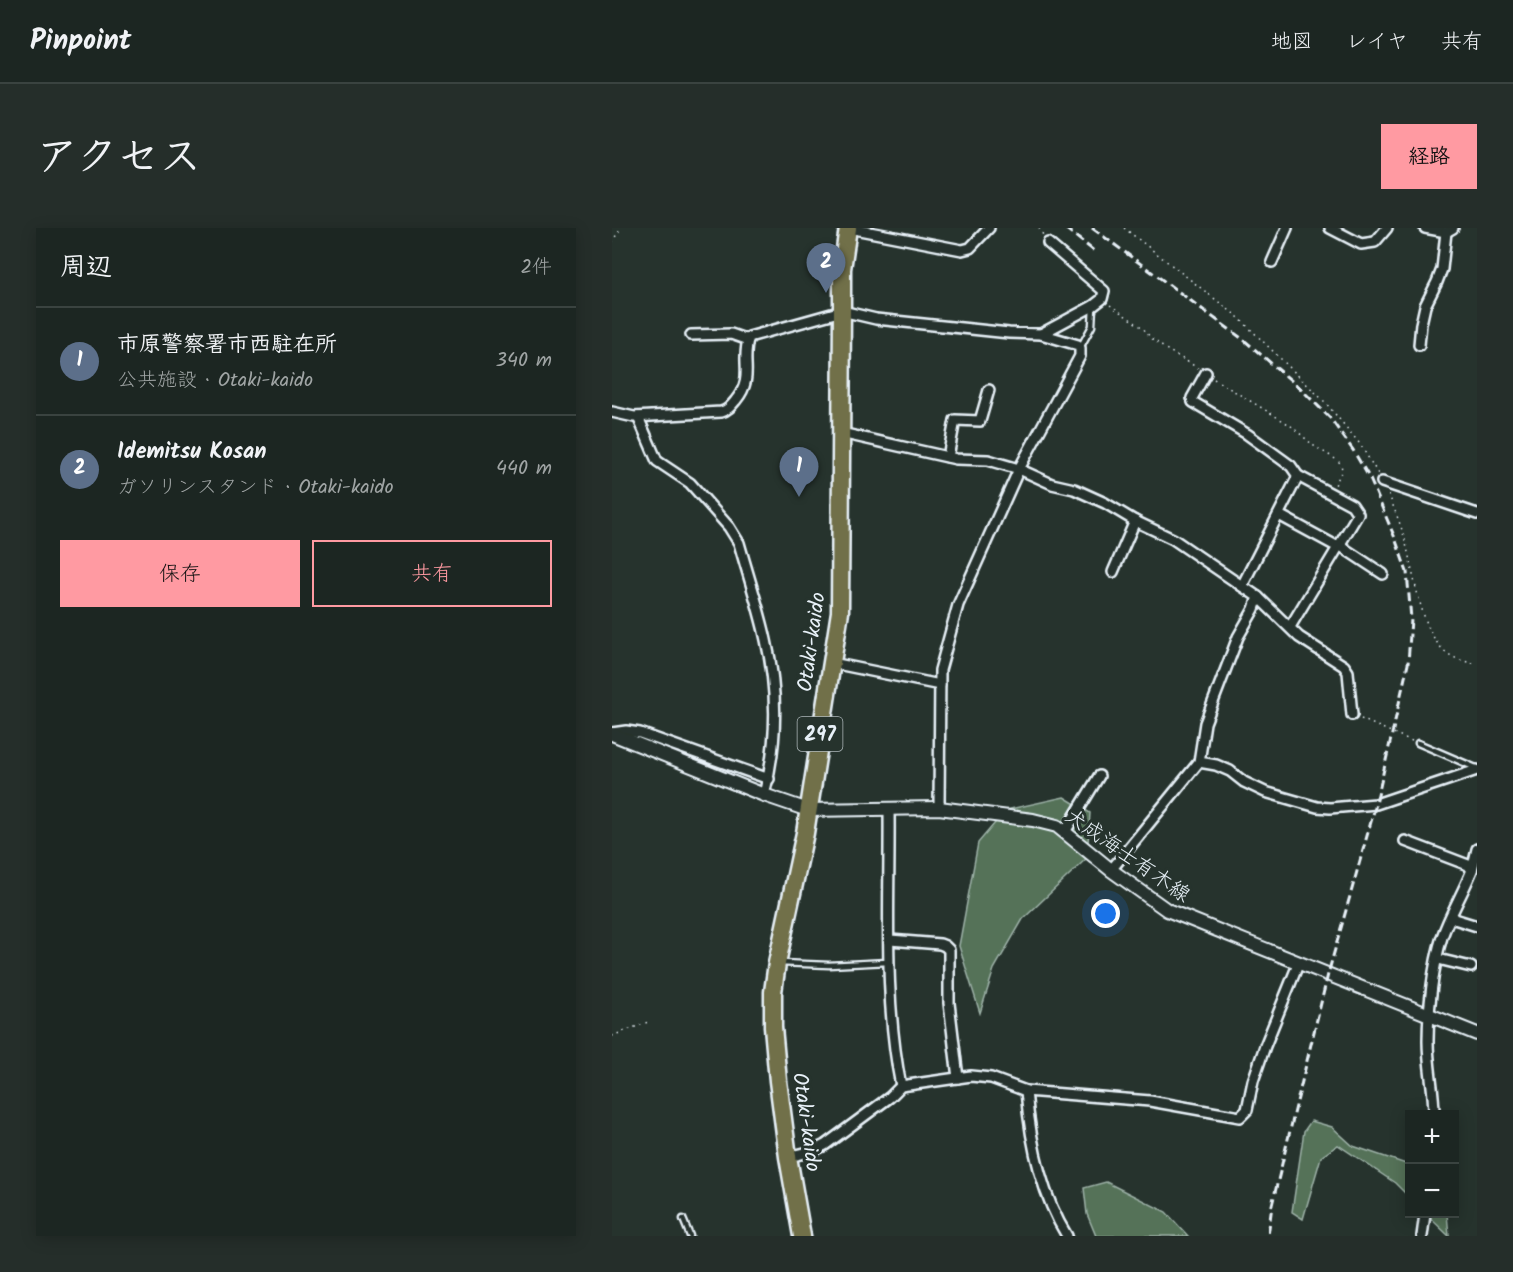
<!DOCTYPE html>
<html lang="ja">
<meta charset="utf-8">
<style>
body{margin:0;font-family:Kalam,"Klee One",sans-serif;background:#252e2a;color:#f1f3f6}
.controls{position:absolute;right:18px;bottom:18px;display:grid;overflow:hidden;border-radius:0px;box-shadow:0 3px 15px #0003}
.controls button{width:54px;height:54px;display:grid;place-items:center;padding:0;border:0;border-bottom:2px solid #3a4340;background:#1c2622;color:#f1f3f6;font:30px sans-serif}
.you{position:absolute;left:494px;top:686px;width:21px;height:21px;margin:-15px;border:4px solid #fff;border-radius:50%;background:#1a73e8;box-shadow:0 0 0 9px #1a73e833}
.badge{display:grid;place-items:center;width:39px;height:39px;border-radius:50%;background:#ff9aa2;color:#fff;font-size:20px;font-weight:700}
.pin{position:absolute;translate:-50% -50px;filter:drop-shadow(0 2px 3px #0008)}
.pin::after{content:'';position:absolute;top:32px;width:21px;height:18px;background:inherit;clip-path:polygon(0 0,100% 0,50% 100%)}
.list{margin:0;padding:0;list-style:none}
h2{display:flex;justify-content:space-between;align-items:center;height:78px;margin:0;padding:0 24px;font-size:26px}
h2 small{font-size:20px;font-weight:400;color:#a0a5a5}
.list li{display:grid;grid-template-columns:39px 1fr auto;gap:18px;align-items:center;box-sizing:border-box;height:108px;padding:0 24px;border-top:2px solid #3a4340}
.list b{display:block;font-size:22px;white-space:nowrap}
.list p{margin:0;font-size:20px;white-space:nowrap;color:#a0a5a5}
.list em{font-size:20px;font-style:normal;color:#a0a5a5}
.actions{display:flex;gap:12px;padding:18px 24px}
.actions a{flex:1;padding:14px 0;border:2px solid #ff9aa2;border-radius:0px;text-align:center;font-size:21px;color:#ff9aa2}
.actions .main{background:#ff9aa2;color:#111}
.map{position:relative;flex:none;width:865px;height:1008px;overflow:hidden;border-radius:0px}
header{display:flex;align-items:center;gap:36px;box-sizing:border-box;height:84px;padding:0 30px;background:#1c2622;border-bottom:2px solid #3a4340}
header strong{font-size:28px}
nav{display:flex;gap:33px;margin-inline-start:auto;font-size:21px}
.intro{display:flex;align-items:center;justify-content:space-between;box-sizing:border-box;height:144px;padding:0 36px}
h1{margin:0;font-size:42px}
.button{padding:15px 27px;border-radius:0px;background:#ff9aa2;color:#111;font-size:21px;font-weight:700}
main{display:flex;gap:36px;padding:0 36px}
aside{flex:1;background:#1c2622;border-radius:0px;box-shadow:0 3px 15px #0003}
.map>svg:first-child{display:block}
.green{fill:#547259;stroke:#9eb2a8;stroke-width:1.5}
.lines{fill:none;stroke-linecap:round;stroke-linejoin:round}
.lane-casing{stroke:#e8f1f8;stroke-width:9}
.street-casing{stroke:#e8f1f8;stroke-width:14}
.secondary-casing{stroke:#e8f1f8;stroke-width:16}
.highway-casing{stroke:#e8f1f8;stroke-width:21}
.path{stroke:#e8f1f8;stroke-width:1.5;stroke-dasharray:1.5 4.5;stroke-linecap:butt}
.lane{stroke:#26332d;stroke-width:4.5}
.street{stroke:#26332d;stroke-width:9}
.secondary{stroke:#26332d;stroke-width:12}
.highway{stroke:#71704a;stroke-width:16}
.rail{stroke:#e8f1f8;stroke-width:3;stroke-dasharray:9 4.5;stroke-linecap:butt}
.labels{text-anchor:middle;stroke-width:6;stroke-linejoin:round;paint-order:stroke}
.shield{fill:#26332d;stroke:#aeb8bb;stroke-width:1.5}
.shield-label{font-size:20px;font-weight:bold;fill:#e8f1f8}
.street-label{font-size:21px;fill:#e8f1f8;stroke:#26332d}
</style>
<header>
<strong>Pinpoint</strong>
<nav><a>地図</a><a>レイヤ</a><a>共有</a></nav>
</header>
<div class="intro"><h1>アクセス</h1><a class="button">経路</a></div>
<main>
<aside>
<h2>周辺<small>2件</small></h2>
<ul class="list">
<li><span class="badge" style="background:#5c6f8a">1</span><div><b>市原警察署市西駐在所</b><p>公共施設 · Otaki-kaido</p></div><em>340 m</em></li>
<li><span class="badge" style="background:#5c6f8a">2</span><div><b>Idemitsu Kosan</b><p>ガソリンスタンド · Otaki-kaido</p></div><em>440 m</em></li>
</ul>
<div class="actions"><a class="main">保存</a><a>共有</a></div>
</aside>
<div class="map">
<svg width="865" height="1008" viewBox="0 0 865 1008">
<rect width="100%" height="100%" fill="#26332d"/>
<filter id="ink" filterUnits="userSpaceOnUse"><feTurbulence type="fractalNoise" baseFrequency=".0167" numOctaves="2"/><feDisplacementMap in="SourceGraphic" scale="12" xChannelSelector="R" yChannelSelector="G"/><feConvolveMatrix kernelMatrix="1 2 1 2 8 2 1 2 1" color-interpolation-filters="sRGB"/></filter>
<g filter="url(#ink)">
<g class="green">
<path d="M452,569l26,16 -3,45 -64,61 -29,50 -14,44 -21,-67 19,-103 28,-33z"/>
<path d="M699,893l21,6 21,19 56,19v32l-14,-14 -57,-38 -17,12 -18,62 -11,-7 12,-81z"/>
<path d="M494,954l60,30 22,24h-92l-9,-22 -3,-26z"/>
<path d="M814,986h21l2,22z"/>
</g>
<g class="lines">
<defs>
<g id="lane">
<path d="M468,120l12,-22 1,-20"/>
<path d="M806,515l58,25"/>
<path d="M168,735l49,2 59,-3"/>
<path d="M71,991l7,17"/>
</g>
<g id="street">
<path d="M237,0l113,22 8,-2 19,-20"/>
<path d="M718,0l31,16 14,-2 12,-14"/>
<path d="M813,0l21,4 7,-4"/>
<path d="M660,34l15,-34"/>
<path d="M429,106l52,-28 9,-7 2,-8 -56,-48"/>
<path d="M79,107l40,-1 17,6"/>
<path d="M807,117l2,-21 4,-18 12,-24 5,-13 4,-37"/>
<path d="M594,145l-14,25 1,4 54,32 44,32 7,10 54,29 6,9 -68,113"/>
<path d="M0,184l22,5 87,-5c7,-2 10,-6 15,-12 19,-23 4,-39 13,-63l93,-26 34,8 133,14 32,1 37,11 2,3v8l-61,113 -61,136 -18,65 -1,138"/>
<path d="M26,189l19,44 33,22 39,44 10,16c9,32 20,65 27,97 12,51 11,105 -2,155"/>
<path d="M229,205l115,26 32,1 31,9 33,15 22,5 31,14 30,18 38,18 85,58 -4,12 -16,28 -33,86 -6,39 -88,108"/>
<path d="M336,229l7,-37 25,1 9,-31"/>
<path d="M770,254l95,32"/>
<path d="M667,287l59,32"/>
<path d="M727,317l44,29"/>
<path d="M501,344l22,-51"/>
<path d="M630,358l56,-110"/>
<path d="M646,369l41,40 45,29 4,6 4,43"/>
<path d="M220,435l108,22"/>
<path d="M0,505l14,-2 14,2 129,46"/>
<path d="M587,534l17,3 14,6 14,11 21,10 52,15 13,1 46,-4 101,-34"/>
<path d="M277,580c1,91 -6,190 12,278"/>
<path d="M453,604l34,-56"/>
<path d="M793,613l63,24 4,5c-9,23 -22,44 -30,67 -9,28 -14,74 -14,104 0,25 6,49 6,73"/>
<path d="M860,642l5,-21"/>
<path d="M839,690l26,8"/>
<path d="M278,712l50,4 5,2 4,4v53l9,75"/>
<path d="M826,731l33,8"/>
<path d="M414,863c4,49 15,103 41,145"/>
<path d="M176,929l25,-6 12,-6 65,-48 11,-11 70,-10 20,2 35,13 124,10 90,16 7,-7 6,-29 12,-35 34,-84"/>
<path d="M810,1008l3,-22"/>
</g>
<path id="secondary" d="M0,506l152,61 44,15 131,-2 94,12 24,6 54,44 56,40 310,124"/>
<path id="highway" d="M190,1008l-14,-79 -10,-76 -5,-54v-35l4,-29 28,-130 35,-221 2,-301v-42l6,-41"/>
</defs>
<use href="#lane" class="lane-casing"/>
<use href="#street" class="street-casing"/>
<use href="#secondary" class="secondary-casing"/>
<use href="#highway" class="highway-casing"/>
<g class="path">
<path d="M427,0l4,7"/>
<path d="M512,0l114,89 87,85 35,42 18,30"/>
<path d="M0,14l9,-14"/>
<path d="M498,77l33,23 7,9 14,11 34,20"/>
<path d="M602,151l76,46 24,21 23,14 4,4 1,6 -7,15"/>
<path d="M777,266c4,13 10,26 14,39 10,32 17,101 44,120 9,7 20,9 30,11"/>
<path d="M749,491l51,22"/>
<path d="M0,808l36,-14"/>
</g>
<use href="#lane" class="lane"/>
<use href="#street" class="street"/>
<use href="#secondary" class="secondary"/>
<use href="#highway" class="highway"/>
<g class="rail">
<path d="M453,0l29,23"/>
<path d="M480,0l152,112 57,49 29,29 23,32 17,29 25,59 12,34 4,47 -3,45 -32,140 -48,170 -56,231 -4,31"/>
</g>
</g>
</g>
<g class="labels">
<rect class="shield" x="185.5" y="489" width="45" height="34" rx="4.5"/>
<g class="shield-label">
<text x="208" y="513">297</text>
</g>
<g class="street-label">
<text transform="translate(199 414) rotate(-82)" y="7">Otaki-kaido</text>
<text transform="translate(516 627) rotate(35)" y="7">犬成海士有木線</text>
<text transform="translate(195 894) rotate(82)" y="7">Otaki-kaido</text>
</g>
</g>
</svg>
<div class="controls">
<button>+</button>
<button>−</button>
</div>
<div class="you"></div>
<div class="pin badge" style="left:187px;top:269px;background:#5c6f8a">1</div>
<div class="pin badge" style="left:214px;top:65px;background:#5c6f8a">2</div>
</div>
</main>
